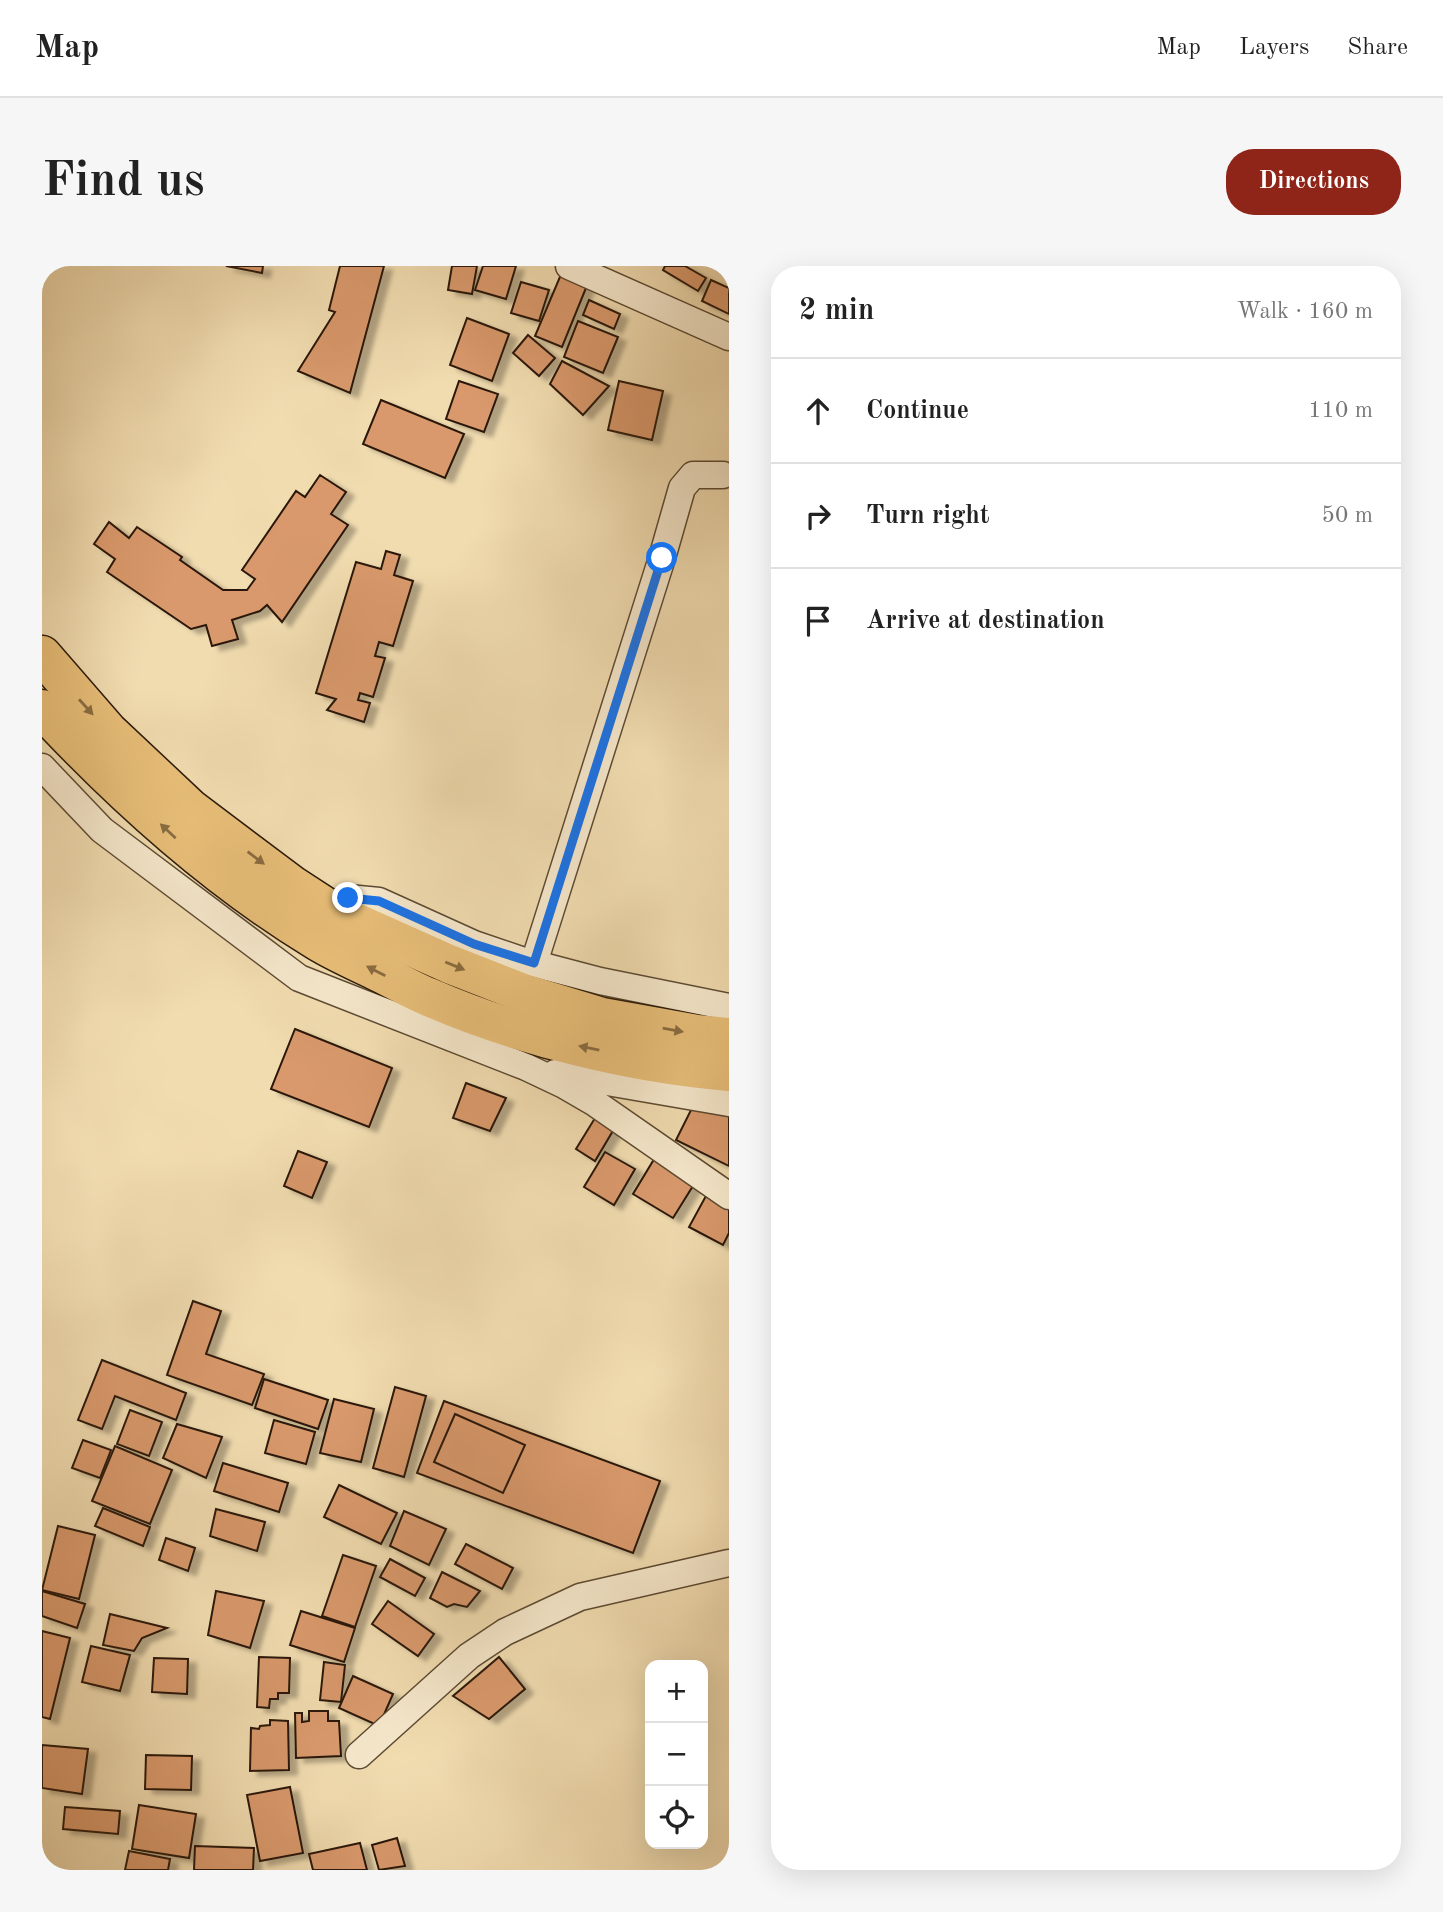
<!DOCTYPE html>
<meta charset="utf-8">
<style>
body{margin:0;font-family:"Old Standard TT",serif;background:#f6f6f6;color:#222}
.controls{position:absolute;right:21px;bottom:21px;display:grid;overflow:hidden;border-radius:14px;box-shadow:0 7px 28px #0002}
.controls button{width:63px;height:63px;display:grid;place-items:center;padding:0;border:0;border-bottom:2px solid #e0e0e0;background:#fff;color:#222;font:35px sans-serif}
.stop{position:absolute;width:21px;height:21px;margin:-16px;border:5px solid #1a73e8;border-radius:50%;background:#fff}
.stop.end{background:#1a73e8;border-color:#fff;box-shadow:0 2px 7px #0008}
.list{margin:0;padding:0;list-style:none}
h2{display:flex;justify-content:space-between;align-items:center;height:91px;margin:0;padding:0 28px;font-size:30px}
h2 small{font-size:23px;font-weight:400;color:#767676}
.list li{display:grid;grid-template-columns:46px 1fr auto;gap:21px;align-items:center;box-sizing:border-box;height:105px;padding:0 28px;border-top:2px solid #e0e0e0}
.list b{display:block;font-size:26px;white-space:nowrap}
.list em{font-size:23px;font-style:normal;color:#767676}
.icon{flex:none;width:38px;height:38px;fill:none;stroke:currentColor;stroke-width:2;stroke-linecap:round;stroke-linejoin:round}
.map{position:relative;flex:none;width:687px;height:1604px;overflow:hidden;border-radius:28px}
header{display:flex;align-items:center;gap:42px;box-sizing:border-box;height:98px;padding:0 35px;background:#fff;border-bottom:2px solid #e0e0e0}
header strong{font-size:33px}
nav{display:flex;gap:38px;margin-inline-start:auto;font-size:24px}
.intro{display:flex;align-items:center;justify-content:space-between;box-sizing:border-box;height:168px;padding:0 42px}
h1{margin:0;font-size:49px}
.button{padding:18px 32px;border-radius:28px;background:#8f2418;color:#fff;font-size:24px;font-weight:700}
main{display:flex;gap:42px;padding:0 42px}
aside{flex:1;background:#fff;border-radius:28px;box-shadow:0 7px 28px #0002}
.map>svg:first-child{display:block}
.building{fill:#d9996c;stroke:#2a1908;stroke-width:2;filter:url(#shadow)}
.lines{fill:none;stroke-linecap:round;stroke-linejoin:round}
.minor-casing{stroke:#5c4a32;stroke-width:29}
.highway-casing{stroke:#2a1908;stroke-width:41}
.minor{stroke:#f6e8cc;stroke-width:26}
.highway{stroke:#e8be78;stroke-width:38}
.oneway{fill:#896c40}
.route{stroke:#1a73e8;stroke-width:9}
</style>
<header>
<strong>Map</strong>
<nav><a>Map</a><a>Layers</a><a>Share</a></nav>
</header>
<div class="intro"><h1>Find us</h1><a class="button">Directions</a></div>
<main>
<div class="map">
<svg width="687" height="1604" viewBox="0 0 687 1604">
<defs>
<filter id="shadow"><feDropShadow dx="8" dy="4.5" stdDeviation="2" flood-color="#0004"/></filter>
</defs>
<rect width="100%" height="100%" fill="#f1dcb0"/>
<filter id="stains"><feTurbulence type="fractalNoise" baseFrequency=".00286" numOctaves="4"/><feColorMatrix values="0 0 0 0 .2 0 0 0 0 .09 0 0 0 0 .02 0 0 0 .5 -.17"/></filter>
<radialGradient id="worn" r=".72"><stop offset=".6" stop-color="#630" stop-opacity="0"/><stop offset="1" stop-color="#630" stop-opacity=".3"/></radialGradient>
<g class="building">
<path d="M184,0h37l-1,7z"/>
<path d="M298,0h44l-34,127 -52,-22 37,-59 -6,-2z"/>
<path d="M410,0h25l-5,28 -24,-4z"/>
<path d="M441,0h33l-10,33 -31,-9z"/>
<path d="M623,0h20l21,12 -8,13 -35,-21z"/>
<path d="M520,6l26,11 -26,64 -27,-11z"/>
<path d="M669,14l18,8v26l-27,-13z"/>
<path d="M479,16l28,8 -10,31 -28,-8z"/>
<path d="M547,34l31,14 -6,15 -31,-14z"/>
<path d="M425,52l42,16 -17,47 -42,-16z"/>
<path d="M536,55l40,16 -15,36 -39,-16z"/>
<path d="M486,69l27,23 -16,18 -26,-23z"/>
<path d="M520,95l47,25 -26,29 -33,-31z"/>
<path d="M417,115l39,13 -14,38 -38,-13z"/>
<path d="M577,115l44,10 -11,49 -44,-10z"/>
<path d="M339,134l83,34 -19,44 -82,-34z"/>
<path d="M278,209l26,17 -15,22 17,11 -66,97 -15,-17 -7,6 -28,9 6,19 -26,7 -6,-21 -15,4 -84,-57 8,-13 -21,-15 15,-22 20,16 8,-11 45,30 -2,3 43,30h24l8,-11 -13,-9 54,-79 9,6z"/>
<path d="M344,285l14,4 -6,20 19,6 -20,65 -14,-4 -4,14 10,2 -12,39 -13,-4 -2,7 12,3 -6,19 -37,-12 9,-11 -20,-6 40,-131 25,7z"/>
<path d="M253,763l97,39 -23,59 -98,-38z"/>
<path d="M424,817l40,15 -16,33 -37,-13z"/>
<path d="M654,834l33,16v50l-53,-26z"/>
<path d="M553,852l19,11 -19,32 -19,-12z"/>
<path d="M256,885l29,11 -15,36 -28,-12z"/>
<path d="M563,886l30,17 -21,36 -30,-18z"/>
<path d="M614,890l40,25 -23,37 -40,-24z"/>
<path d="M665,928l22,11v28l-6,12 -34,-18z"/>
<path d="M151,1035l28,10 -15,43 58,20 -12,31 -85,-30z"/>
<path d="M60,1094l84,33 -10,27 -61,-24 -13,33 -24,-9z"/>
<path d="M222,1113l64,21 -10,29 -63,-21z"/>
<path d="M353,1121l31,9 -22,81 -31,-9z"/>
<path d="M292,1133l40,10 -13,53 -41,-9z"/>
<path d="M402,1135l216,80 -27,72 -216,-80z"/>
<path d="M88,1144l32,12 -13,34 -32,-12z"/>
<path d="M413,1148l70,31 -22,48 -69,-31z"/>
<path d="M232,1154l41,12 -9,32 -41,-11z"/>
<path d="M135,1158l45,13 -16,41 -43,-20z"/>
<path d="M41,1174l28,10 -11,28 -28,-10z"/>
<path d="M73,1180l57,24 -22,54 -58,-23z"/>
<path d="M181,1197l65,20 -9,29 -65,-21z"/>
<path d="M297,1219l58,28 -16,31 -57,-27z"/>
<path d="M61,1242l47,19 -7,19 -48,-20z"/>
<path d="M174,1243l49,13 -8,29 -47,-15z"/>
<path d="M362,1245l42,18 -17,36 -39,-19z"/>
<path d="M16,1260l37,9 -16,64 -37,-9z"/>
<path d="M124,1272l29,10 -7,23 -29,-11z"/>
<path d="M424,1278l47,24 -11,21 -47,-25z"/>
<path d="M301,1289l33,11 -21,61 -33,-11z"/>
<path d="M348,1293l35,19 -10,18 -35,-19z"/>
<path d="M400,1306l38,19 -13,16 -13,-3 -7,3 -17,-9z"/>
<path d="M0,1325l43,13 -8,24 -35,-12z"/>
<path d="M174,1325l48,10 -14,47 -42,-13z"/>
<path d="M346,1335l46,33 -16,22 -46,-32z"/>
<path d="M259,1345l54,17 -11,34 -54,-17z"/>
<path d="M68,1348l57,14 -25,10 -8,13 -31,-6z"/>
<path d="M0,1365l28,7 -20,81 -8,-2z"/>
<path d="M49,1380l39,9 -10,36 -38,-9z"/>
<path d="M217,1391l31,1 -1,35h-11v6h-8l-1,9 -12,-1z"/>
<path d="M457,1391l26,32 -36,30 -36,-23z"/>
<path d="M112,1392l34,1 -1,35 -35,-2z"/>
<path d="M282,1396l21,3 -4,37 -21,-2z"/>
<path d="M311,1410l40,18 -14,32 -40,-18z"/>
<path d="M267,1445h19v10h11l2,35 -45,2 -1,-45h7v9l7,-1z"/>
<path d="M228,1454l18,1 1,49 -39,1 1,-43 8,1 1,-3 10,-1z"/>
<path d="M0,1479l46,4 -6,45 -40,-6z"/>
<path d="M104,1489l46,1 -1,34 -46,-1z"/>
<path d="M248,1521l13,66 -43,8 -13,-66z"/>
<path d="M97,1539l57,9 -7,44 -57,-9z"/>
<path d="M23,1541l55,4 -2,23 -55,-5z"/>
<path d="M355,1572l8,28 -26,4 -7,-25z"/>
<path d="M318,1577l7,27h-54l-4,-16z"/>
<path d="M153,1580l59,2 -1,22h-59z"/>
<path d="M87,1585l41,8 -2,11h-43z"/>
</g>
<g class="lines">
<defs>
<g id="minor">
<path d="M527,0l160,71"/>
<path d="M0,501l60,63 197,148 227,89 38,18 31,18 134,93"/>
<path d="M293,647l13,-15 31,3 95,43 50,17 76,20 129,26"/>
<path d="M492,697l128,-405 20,-70 11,-13h30"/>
<path d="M513,807l174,30"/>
<path d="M317,1489l110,-99 36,-24 75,-35 149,-34"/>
</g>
<g id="highway">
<path d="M0,389l66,76 83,78 101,76 43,28 114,51 74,29 79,24 95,17 32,3"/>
<path d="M0,443c81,87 173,170 275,232 18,11 38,20 57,29 19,9 37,20 57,28 90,39 201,66 298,74"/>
</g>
</defs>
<use href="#minor" class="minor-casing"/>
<use href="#highway" class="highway-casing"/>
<use href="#minor" class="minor"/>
<use href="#highway" class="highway"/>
</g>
<defs><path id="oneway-solid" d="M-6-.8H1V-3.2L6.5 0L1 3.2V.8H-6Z" transform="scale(1.75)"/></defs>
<g class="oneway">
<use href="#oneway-solid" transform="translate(44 441) rotate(48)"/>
<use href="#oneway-solid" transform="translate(126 565) rotate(-137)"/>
<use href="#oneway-solid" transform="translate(214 592) rotate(37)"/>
<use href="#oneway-solid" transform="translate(413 700) rotate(22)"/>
<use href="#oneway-solid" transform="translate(334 705) rotate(-153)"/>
<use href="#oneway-solid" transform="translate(631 764) rotate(10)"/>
<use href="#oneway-solid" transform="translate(547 782) rotate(-169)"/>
</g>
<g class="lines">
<path class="route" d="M306,632l31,3 95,43 60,19 128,-405"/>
</g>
<rect width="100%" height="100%" filter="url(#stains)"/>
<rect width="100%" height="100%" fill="url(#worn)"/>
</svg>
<div class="controls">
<button>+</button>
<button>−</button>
<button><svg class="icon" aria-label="locate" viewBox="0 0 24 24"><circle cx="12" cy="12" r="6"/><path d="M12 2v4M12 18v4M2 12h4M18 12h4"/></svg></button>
</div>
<div class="stop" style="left:620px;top:292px"></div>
<div class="stop end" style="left:306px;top:632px"></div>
</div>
<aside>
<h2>2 min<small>Walk · 160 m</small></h2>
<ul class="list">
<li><svg class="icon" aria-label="ahead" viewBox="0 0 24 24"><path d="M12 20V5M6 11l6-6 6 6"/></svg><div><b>Continue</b></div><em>110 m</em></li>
<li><svg class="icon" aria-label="right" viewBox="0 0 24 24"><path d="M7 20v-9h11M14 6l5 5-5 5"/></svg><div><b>Turn right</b></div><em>50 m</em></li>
<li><svg class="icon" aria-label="arrive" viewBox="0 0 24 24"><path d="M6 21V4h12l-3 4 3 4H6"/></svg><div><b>Arrive at destination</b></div></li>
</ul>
</aside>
</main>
